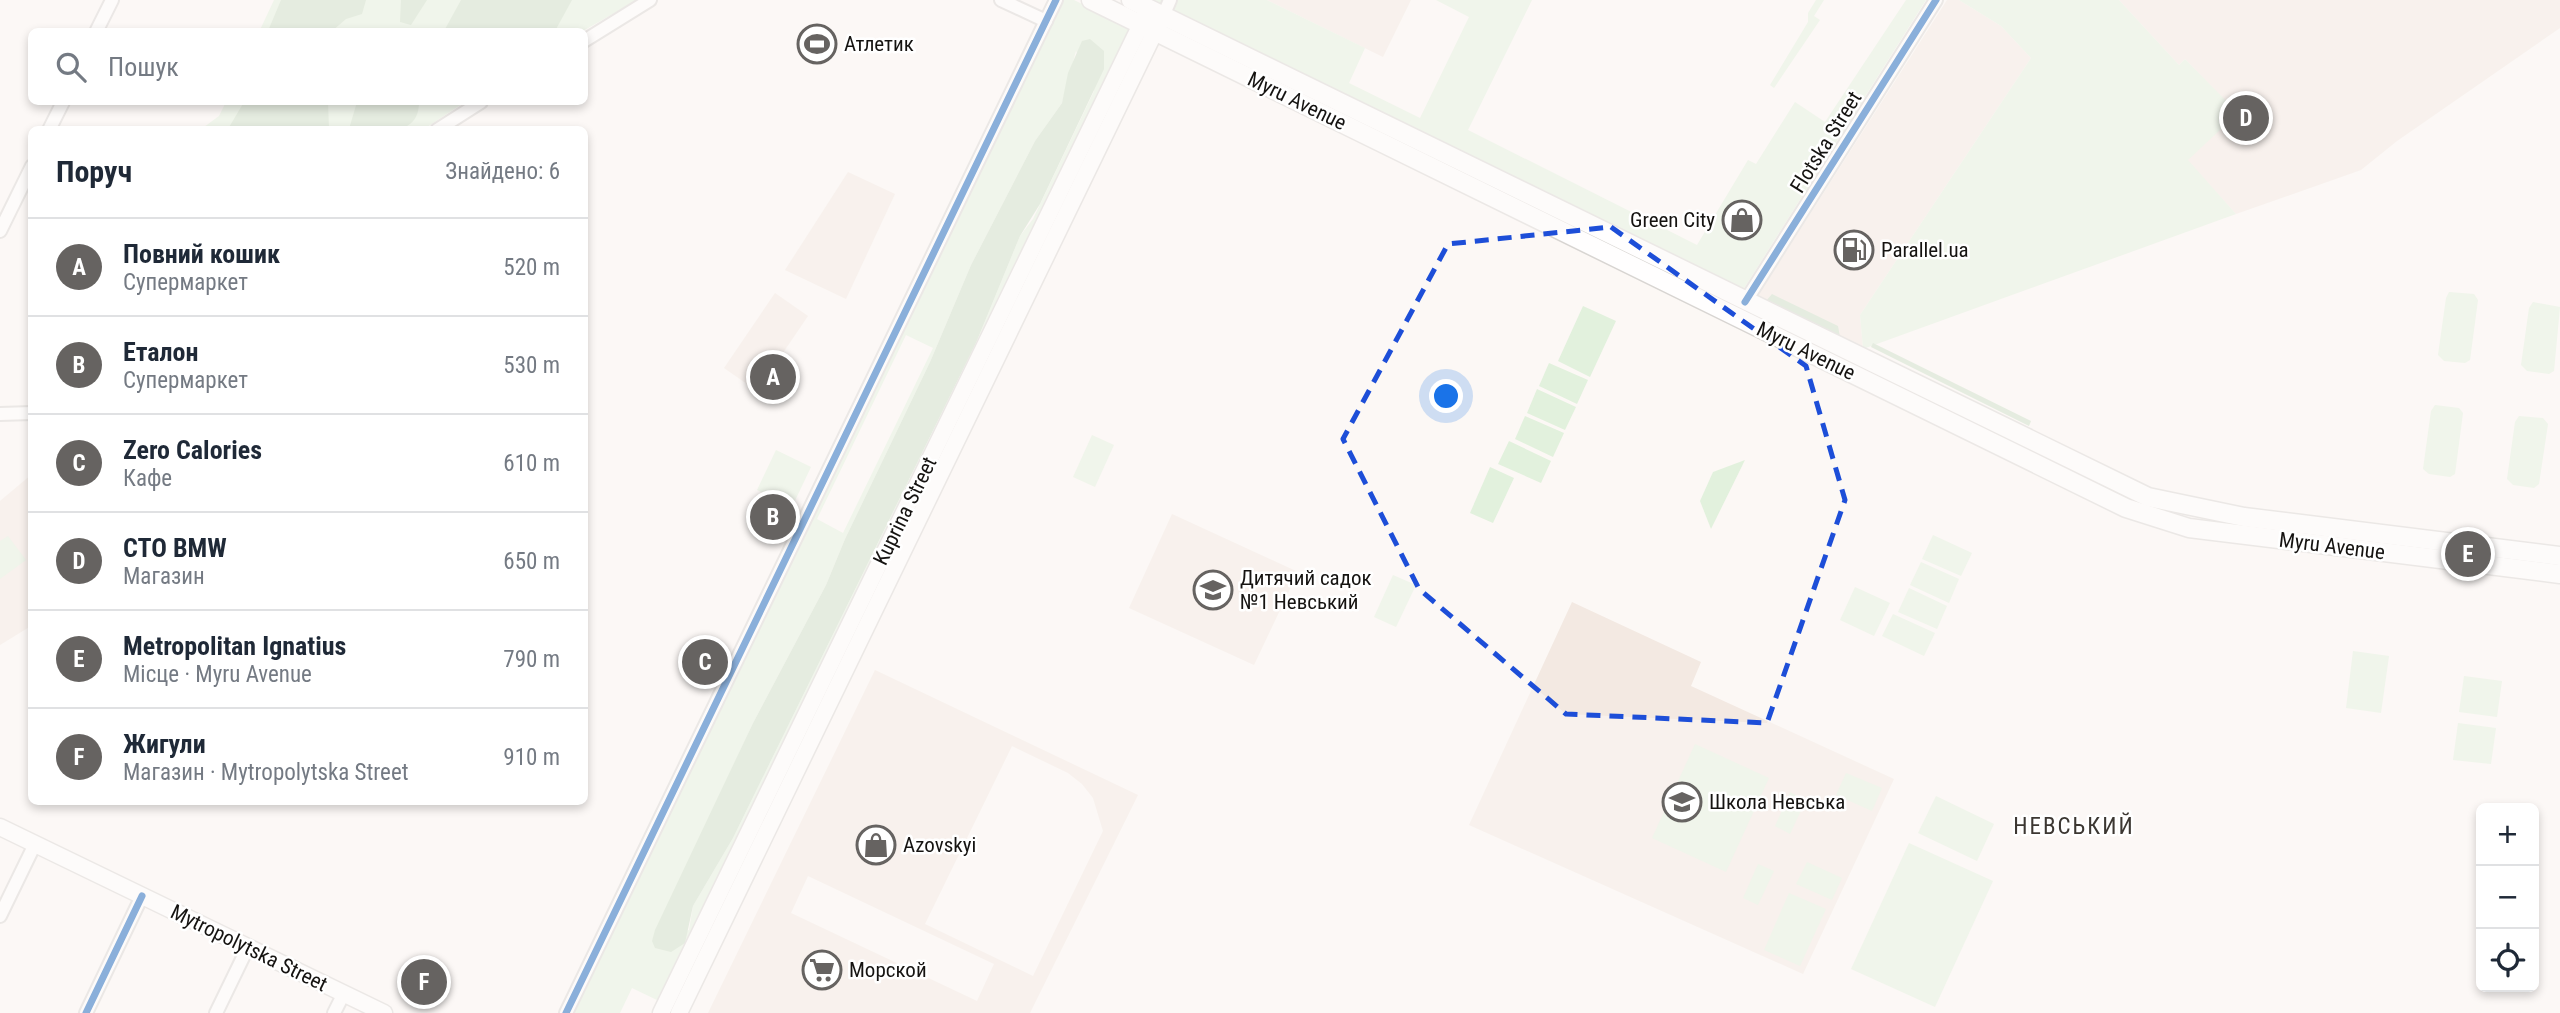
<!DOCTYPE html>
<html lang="uk">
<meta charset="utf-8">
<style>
body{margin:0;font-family:"Roboto Condensed",sans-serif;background:#f6f6f7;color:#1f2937}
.controls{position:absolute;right:21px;bottom:21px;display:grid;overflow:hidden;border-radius:10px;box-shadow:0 4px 10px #0003}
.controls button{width:63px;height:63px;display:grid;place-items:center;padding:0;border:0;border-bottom:2px solid #e0e1e3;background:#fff;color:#1f2937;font:35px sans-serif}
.you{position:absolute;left:1447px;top:397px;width:24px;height:24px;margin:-18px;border:5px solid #fff;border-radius:50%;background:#1a73e8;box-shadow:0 0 0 10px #1a73e833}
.badge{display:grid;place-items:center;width:46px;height:46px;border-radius:50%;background:#666361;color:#fff;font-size:23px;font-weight:700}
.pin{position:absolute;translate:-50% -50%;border:4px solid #fff;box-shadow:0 2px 7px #0006}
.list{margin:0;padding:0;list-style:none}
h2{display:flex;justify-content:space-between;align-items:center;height:91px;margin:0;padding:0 28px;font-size:30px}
h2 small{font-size:23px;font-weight:400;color:#747a83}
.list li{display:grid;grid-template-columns:46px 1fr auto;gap:21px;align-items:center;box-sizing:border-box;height:98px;padding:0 28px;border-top:2px solid #e0e1e3}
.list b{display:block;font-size:26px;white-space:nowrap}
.list p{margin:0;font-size:23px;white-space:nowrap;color:#747a83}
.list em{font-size:23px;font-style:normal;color:#747a83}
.icon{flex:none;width:38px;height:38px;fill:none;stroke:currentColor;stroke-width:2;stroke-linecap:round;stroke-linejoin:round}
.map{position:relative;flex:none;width:2560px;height:1013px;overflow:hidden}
.search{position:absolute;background:#fff;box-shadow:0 4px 10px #0003;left:28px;top:28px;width:560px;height:77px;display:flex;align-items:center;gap:18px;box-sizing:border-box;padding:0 24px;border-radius:10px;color:#747a83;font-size:26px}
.panel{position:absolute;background:#fff;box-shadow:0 4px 10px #0003;left:28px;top:126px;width:560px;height:679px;border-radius:10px}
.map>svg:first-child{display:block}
.built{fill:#f3e9e2;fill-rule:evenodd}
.green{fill:#e2f1dd;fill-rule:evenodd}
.forest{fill:#cadec5}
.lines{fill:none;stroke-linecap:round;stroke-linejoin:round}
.minor-casing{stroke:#d8d5d2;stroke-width:16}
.major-casing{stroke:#d8d5d2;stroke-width:19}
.highway-casing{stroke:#d8d5d2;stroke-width:21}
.minor{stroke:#fffefe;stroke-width:12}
.major{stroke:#fffefe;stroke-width:16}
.highway{stroke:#fffefe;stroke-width:18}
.cycleway-casing{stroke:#fff;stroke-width:11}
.cycleway{stroke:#0057b8;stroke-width:7}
.marked{fill:none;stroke:#1d4ed8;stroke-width:5;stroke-dasharray:14 9;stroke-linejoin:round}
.labels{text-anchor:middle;stroke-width:5;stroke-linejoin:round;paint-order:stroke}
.poi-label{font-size:21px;fill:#151311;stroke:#fff;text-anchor:start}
.street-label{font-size:21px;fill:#151311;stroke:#fff}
.neighbourhood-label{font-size:23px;letter-spacing:2px;fill:#3c3732;stroke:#fff}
</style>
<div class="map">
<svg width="2560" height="1013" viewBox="0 0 2560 1013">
<rect width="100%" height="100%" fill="#fcf8f5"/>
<g class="built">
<path d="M1267,0h144l-28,57z"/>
<path d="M1947,0h12l42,26 30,32 -171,257 3,34 -106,-52z"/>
<path d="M2119,0h441v28l-163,113 -36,29 -125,44 -49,-54 50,-47 -52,-54 -6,6z"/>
<path d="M848,172l47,22 -49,105 -61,-29z"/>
<path d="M775,293l33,23 -51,75 -33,-23z"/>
<path d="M31,475v151l-31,19v-144z"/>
<path d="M1172,514l126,58 -44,93 -125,-57z"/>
<path d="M1572,602l129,60 -10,24 203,93 -91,195 -334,-149z"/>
<path d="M875,670l263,125 -108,218h-322zM1012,746l56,27 14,11 11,14 10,33 -70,145 -108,-52zM808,876l186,88 -17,37 -186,-88z"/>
</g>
<g class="green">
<path d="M274,0h363l-54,31 -324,1z"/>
<path d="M1061,0h13l58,29 -473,972 -27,-13 -12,25h-48zM1076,51l18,40 -61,128 -13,17 -44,107 -243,495 -40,68 -4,24 -37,11 101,-218 73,-138 19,-46 85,-177 41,-97 64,-124 27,-38zM906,335l27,13 -90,185 -26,-14z"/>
<path d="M1152,0h115l98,48 -16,35 71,35 49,-101 -33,-17h96l-64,130 229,115 51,-85 8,4 39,-62 30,20 81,-122h20l-183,290z"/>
<path d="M1816,0h8l-10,16 6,4 -46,68 -4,-3 38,-63v-9z"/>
<path d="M1959,0h160l60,65 6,-6 53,54 -50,47 48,54 -373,135 -3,-34 171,-257 -30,-32z"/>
<path d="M226,102h239l-41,27 -224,1 19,-14z"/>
<path d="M2449,292l25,2 4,6 -8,60 -5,3 -21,-2 -6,-6 8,-57z"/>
<path d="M2533,302l27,5 -6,64 -5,3 -22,-3 -6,-6 8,-57z"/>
<path d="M1583,306l33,15 -26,56 -32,-16z"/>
<path d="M1549,363l39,17 -11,24 -38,-18z"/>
<path d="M1537,389l39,18 -11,23 -38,-17z"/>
<path d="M2435,405l24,3 4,5 -8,61 -5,3 -21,-3 -6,-5 8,-58z"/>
<path d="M1525,416l39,17 -11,24 -38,-18z"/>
<path d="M2519,416l24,2 5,6 -9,60 -5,4 -21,-3 -6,-6 8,-57z"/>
<path d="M1092,435l22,10 -19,42 -22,-10z"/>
<path d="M1509,441l42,20 -10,22 -43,-19z"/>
<path d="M776,450l35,17 -19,40 -35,-17z"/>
<path d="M1745,460l-34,69 -11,-28 13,-29z"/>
<path d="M1490,467l24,11 -21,45 -23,-10z"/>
<path d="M1933,535l39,18 -11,23 -39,-17z"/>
<path d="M8,536l18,24 -26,19v-38z"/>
<path d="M1921,562l38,17 -10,24 -39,-18z"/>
<path d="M1393,575l23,10 -20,42 -22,-10z"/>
<path d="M1855,587l35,16 -16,33 -34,-16z"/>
<path d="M1909,588l38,18 -10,23 -39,-17z"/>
<path d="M1893,614l42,19 -11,23 -42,-20z"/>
<path d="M2353,651l36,5 -8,57 -35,-5z"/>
<path d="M2464,676l38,5 -5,36 -38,-5z"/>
<path d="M2458,723l38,5 -5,36 -38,-4z"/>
<path d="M1695,744l74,34 -43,94 -74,-34z"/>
<path d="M1846,773l36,15 -10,23 -36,-16z"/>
<path d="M1790,792l16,8 -16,34 -15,-8z"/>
<path d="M1936,796l58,28 -17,37 -59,-28z"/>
<path d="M1909,843l84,38 -58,126 -84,-38z"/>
<path d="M1807,862l35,16 -10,22 -36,-16z"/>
<path d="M1758,864l16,7 -16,34 -15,-7z"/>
<path d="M1789,893l37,16 -26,57 -36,-16z"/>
</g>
<g class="forest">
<path d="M281,0h85l-4,14 -16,5 -14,12h-64z"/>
<path d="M401,0h26l-16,25 -11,-3z"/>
<path d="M461,0h111l-17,31h-111z"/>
<path d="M1090,39l14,12v18l-64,135 -20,32 -44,107 -243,495 -40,68 -8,37 -14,9 -16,-4 -3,-7 3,-11 98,-207 73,-138 19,-46 85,-177 41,-97 64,-124 27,-38 6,-30 14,-32z"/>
<path d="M244,102h84l1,27h-101z"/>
<path d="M357,102h62c0,38 -43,28 -70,27z"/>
<path d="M1772,294l66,32 2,11 -74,-36z"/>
<path d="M1873,343l158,78 -2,5 -158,-79z"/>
</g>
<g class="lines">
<defs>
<g id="minor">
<path d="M1001,0l45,21"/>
<path d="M1163,16l7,-16"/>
<path d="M96,32l16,-32"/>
<path d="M584,41l66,-41"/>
<path d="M49,130l14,-28"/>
<path d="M437,130l44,-28"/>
<path d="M0,231l32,-65"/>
<path d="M1745,302l191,-302"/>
<path d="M0,414l32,-1"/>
<path d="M0,916l35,-72"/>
<path d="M86,1013l56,-117"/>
<path d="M216,1013l32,-66"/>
<path d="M334,1013l10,-20"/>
<path d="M566,1013l490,-1013"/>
</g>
<g id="major">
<path d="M0,827l384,186"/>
<path d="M661,1013l485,-999"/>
<path d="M679,1013l481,-992"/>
</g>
<g id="highway">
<path d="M1091,0l1035,508 63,20 371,46"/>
<path d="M1131,0l1017,497 96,20 316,39"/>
</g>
</defs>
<use href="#minor" class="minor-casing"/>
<use href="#major" class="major-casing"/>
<use href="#highway" class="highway-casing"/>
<use href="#minor" class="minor"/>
<use href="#major" class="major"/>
<use href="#highway" class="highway"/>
<defs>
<g id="cycleway">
<path d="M1745,302l191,-302"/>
<path d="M86,1013l56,-117"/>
<path d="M566,1013l490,-1013"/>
</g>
</defs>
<use href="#cycleway" class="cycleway-casing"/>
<use href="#cycleway" class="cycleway"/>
</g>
<path d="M0 0H2560V1013H0ZM1611,227l195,139 39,134 -78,223 -201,-9 -147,-125 -76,-150 105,-195z" fill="#fcf8f5" fill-opacity=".55" fill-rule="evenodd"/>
<path class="marked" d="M1611,227l195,139 39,134 -78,223 -201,-9 -147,-125 -76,-150 105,-195z"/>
<defs>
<symbol id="stadium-ring" viewBox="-11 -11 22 22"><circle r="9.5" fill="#fff" stroke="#666361" stroke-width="1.5"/><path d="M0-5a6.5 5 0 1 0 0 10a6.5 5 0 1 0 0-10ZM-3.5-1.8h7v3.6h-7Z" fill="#666361"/></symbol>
<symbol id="shop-ring" viewBox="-11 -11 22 22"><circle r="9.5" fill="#fff" stroke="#666361" stroke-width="1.5"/><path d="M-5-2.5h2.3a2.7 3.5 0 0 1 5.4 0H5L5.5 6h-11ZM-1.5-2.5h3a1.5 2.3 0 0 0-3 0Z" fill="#666361"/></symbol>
<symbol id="fuel-ring" viewBox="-11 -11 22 22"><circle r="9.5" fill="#fff" stroke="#666361" stroke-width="1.5"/><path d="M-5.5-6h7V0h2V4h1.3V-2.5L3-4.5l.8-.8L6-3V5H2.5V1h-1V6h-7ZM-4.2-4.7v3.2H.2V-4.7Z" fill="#666361"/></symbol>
<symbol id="school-ring" viewBox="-11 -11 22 22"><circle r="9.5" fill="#fff" stroke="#666361" stroke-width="1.5"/><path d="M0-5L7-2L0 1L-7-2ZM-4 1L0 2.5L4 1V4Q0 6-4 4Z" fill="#666361"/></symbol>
<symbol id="supermarket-ring" viewBox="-11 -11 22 22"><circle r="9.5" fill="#fff" stroke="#666361" stroke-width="1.5"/><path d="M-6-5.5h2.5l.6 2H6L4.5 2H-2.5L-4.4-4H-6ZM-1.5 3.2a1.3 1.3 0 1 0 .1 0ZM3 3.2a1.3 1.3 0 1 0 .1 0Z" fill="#666361"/></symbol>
</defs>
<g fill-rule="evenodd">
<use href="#stadium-ring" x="795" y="22" width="44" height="44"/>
<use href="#shop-ring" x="1720" y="198" width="44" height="44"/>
<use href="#fuel-ring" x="1832" y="228" width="44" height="44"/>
<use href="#school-ring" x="1191" y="568" width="44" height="44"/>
<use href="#school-ring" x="1660" y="780" width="44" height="44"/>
<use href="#shop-ring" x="854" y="823" width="44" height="44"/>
<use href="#supermarket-ring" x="800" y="948" width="44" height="44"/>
</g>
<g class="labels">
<g class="poi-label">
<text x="844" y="51">Атлетик</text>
<text x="1715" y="227" text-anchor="end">Green City</text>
<text x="1881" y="257">Parallel.ua</text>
<text x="1240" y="585">Дитячий садок<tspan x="1240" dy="24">№1 Невський</tspan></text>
<text x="1709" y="809">Школа Невська</text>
<text x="903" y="852">Azovskyi</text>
<text x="849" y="977">Морской</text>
</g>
<g class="street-label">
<text transform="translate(1297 101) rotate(26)" y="7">Myru Avenue</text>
<text transform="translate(1826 142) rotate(-58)" y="7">Flotska Street</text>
<text transform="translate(1806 351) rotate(26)" y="7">Myru Avenue</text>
<text transform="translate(905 511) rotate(-64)" y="7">Kuprina Street</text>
<text transform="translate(2332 546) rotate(7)" y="7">Myru Avenue</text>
<text transform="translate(249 948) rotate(26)" y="7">Mytropolytska Street</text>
</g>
<g class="neighbourhood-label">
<text x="2074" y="834">НЕВСЬКИЙ</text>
</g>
</g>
</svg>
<div class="controls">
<button>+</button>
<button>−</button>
<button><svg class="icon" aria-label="locate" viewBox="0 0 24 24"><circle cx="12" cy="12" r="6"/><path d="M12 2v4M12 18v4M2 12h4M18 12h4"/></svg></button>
</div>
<div class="you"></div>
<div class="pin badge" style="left:773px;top:377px">A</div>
<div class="pin badge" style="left:773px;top:517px">B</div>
<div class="pin badge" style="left:705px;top:662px">C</div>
<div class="pin badge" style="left:2246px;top:118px">D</div>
<div class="pin badge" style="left:2468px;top:554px">E</div>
<div class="pin badge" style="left:424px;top:982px">F</div>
<div class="search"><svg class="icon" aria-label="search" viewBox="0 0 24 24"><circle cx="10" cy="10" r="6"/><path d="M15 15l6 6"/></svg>Пошук</div>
<section class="panel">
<h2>Поруч<small>Знайдено: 6</small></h2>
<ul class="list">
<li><span class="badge">A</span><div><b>Повний кошик</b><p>Супермаркет</p></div><em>520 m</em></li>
<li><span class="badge">B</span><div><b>Еталон</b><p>Супермаркет</p></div><em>530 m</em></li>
<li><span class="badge">C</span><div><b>Zero Calories</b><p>Кафе</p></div><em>610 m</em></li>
<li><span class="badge">D</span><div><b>СТО BMW</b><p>Магазин</p></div><em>650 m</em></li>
<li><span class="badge">E</span><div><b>Metropolitan Ignatius</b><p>Місце · Myru Avenue</p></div><em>790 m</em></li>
<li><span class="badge">F</span><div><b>Жигули</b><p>Магазин · Mytropolytska Street</p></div><em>910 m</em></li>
</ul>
</section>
</div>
